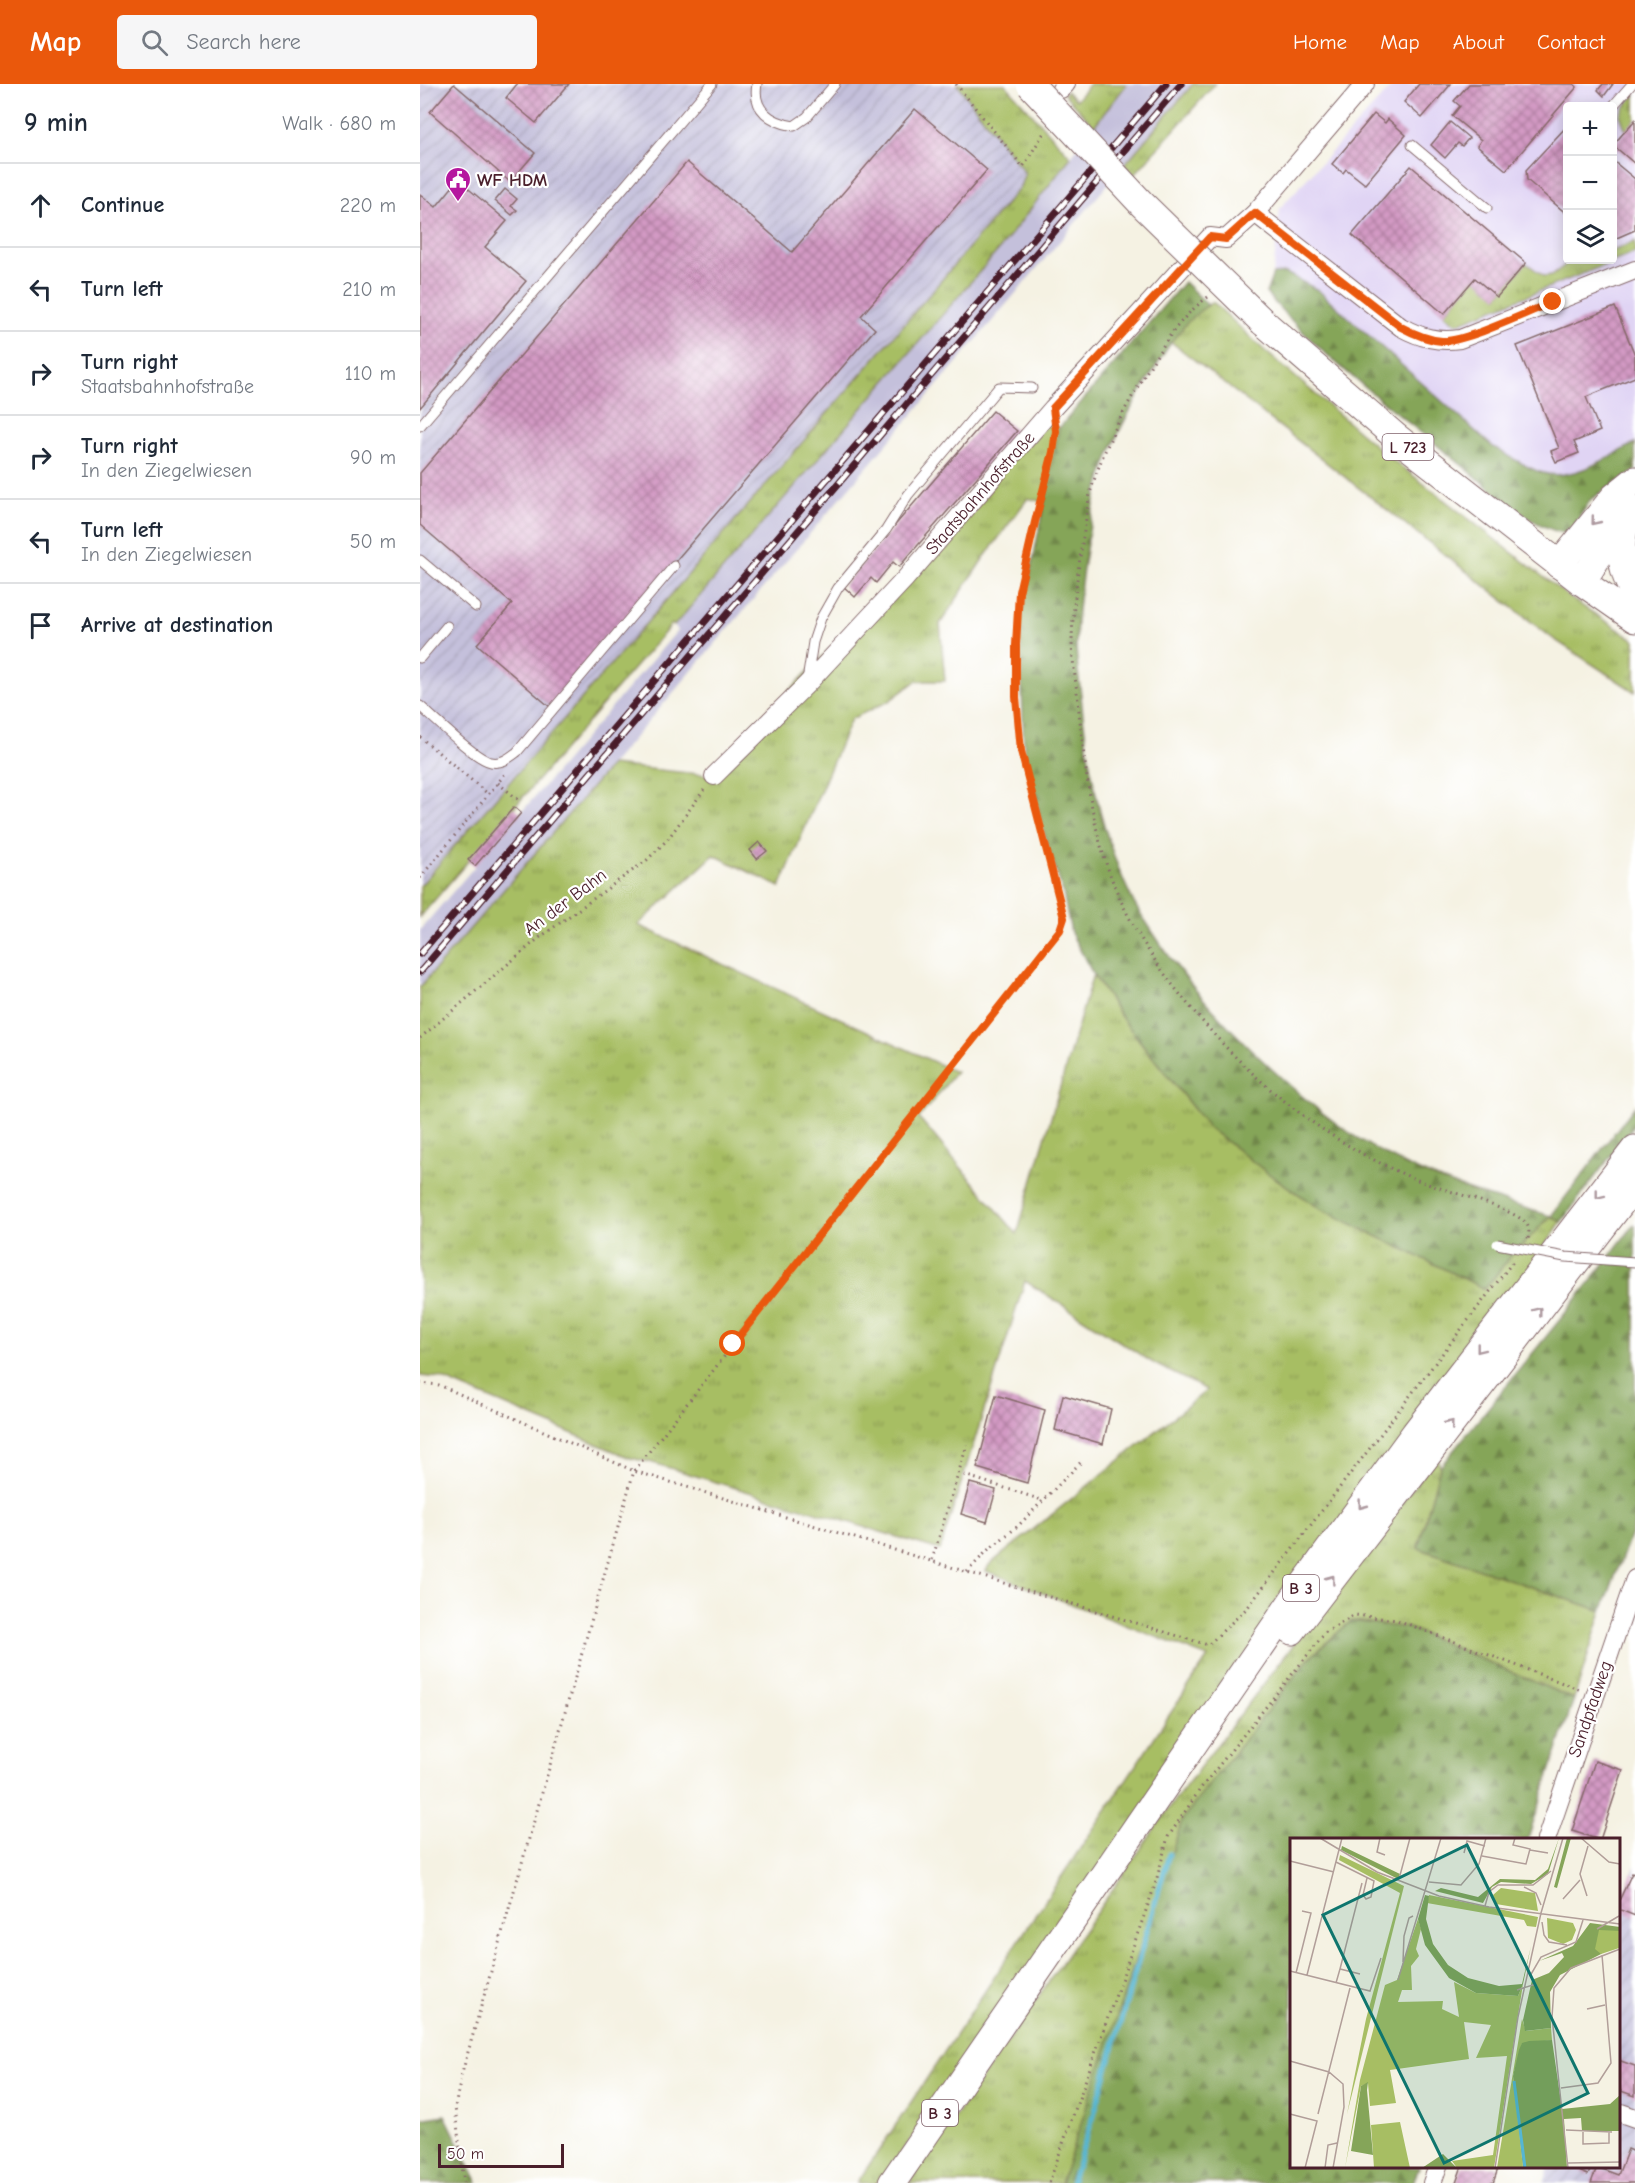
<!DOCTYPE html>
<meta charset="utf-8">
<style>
body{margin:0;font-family:"Comic Neue",sans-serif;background:#f6f6f7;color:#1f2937}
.controls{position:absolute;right:18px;top:18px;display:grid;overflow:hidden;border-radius:6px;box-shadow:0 3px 15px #0003}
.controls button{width:54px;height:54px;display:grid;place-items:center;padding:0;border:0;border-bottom:2px solid #e0e1e3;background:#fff;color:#1f2937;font:30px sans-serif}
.scale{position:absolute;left:18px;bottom:15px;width:126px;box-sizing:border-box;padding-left:6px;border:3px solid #4a1f2b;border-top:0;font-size:16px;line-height:21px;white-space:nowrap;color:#4a1f2b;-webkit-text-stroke:4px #fff;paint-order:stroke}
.stop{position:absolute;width:18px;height:18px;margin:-14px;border:4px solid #ea580c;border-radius:50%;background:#fff}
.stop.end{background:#ea580c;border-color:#fff;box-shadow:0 2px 6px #0008}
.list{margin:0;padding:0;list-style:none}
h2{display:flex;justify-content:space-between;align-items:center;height:78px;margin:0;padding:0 24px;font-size:26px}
h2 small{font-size:20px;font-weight:400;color:#747a83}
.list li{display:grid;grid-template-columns:39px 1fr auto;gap:18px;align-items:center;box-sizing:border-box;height:84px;padding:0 24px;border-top:2px solid #e0e1e3}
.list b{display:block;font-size:22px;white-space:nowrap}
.list p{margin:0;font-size:20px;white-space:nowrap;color:#747a83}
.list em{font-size:20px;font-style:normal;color:#747a83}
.icon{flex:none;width:33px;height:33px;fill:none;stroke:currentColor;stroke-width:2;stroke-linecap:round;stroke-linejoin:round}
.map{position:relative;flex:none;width:1215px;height:2099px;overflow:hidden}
header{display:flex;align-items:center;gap:36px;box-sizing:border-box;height:84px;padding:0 30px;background:#ea580c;color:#fff}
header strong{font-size:28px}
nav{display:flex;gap:33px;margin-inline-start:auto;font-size:21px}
.search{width:420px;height:54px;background:#f6f6f7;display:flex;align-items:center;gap:15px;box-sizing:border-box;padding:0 21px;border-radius:6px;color:#747a83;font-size:22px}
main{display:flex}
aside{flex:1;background:#fff}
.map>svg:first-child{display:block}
.built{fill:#e0d4f4;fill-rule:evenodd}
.industrial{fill:url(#industrial-furrows)}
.railway{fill:#c4c0db}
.grass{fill:url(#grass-tufts);stroke:#786e47;stroke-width:1.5}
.forest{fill:url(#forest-firs);stroke:#686242;stroke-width:1.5}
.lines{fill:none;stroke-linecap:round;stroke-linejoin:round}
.stream{stroke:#55b6d3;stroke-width:5}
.building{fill:url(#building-cross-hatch)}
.lane-casing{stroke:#86696b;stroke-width:11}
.street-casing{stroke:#86696b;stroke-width:20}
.primary-casing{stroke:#86696b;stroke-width:29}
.path{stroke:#86696b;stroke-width:3;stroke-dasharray:1.5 4.5;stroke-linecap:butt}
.lane{stroke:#fff;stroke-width:9}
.street{stroke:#fff;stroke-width:18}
.primary{stroke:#fff;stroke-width:27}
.rail-casing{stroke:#4a1f2b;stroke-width:7}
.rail{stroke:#fff;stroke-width:4.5;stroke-dasharray:14;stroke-linecap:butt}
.lane-bridge-casing{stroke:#86696b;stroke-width:11;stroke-linecap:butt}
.primary-bridge-casing{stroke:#86696b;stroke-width:29;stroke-linecap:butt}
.lane-bridge{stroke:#fff;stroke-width:9}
.primary-bridge{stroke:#fff;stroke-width:27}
.oneway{stroke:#ae9aa0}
.route{stroke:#ea580c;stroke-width:8}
.labels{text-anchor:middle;stroke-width:4.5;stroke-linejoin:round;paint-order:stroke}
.shield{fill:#fff;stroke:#80626b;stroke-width:1.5}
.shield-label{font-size:16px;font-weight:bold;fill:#4a1f2b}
.poi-label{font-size:18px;font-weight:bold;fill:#4a1f2b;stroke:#fff;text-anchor:start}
.street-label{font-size:18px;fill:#4a1f2b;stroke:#fff}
.inset-river{fill:none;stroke:#55b6d3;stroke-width:3}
.inset-road{fill:none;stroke:#b19e99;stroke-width:1.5}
.view{fill:#0f766e;fill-opacity:0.15;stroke:#0f766e;stroke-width:3}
.inset-edge{fill:none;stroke:#4a1f2b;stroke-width:3}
</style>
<header>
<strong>Map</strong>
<div class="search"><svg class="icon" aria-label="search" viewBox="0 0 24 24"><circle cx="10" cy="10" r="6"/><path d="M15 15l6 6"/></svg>Search here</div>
<nav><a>Home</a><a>Map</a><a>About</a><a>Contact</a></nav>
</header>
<main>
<aside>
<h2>9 min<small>Walk · 680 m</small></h2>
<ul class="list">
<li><svg class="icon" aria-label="ahead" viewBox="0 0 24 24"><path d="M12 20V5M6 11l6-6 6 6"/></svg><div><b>Continue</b></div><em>220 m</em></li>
<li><svg class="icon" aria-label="left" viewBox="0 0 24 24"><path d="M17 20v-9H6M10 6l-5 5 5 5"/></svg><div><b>Turn left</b></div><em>210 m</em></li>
<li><svg class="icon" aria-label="right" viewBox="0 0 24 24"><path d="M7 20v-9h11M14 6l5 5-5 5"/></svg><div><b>Turn right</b><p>Staatsbahnhofstraße</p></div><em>110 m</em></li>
<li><svg class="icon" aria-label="right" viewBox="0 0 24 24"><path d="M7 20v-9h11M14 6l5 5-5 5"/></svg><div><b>Turn right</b><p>In den Ziegelwiesen</p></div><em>90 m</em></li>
<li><svg class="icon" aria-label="left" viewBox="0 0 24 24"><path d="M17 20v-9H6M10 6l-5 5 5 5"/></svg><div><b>Turn left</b><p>In den Ziegelwiesen</p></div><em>50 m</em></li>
<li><svg class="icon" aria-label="arrive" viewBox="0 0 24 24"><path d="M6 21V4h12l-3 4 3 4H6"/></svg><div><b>Arrive at destination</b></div></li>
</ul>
</aside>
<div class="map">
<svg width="1215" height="2099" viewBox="0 0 1215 2099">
<defs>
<pattern id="industrial-furrows" width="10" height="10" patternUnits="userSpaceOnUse" patternTransform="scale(1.5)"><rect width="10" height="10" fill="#c4c0db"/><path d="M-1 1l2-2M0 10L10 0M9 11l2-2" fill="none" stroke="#aaa5bc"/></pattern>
<pattern id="grass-tufts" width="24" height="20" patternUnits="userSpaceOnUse" patternTransform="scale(1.5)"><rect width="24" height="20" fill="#a7be63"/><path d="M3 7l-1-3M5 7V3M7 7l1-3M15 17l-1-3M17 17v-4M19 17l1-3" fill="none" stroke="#8a9a52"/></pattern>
<pattern id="forest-firs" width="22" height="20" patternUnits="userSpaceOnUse" patternTransform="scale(1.5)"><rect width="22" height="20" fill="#85a559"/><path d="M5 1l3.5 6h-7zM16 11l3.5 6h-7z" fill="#6f864a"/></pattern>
<pattern id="building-cross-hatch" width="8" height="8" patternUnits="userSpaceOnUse" patternTransform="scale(1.5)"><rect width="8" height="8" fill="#d39ac4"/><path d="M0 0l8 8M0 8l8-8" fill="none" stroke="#ad7d9f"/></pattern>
</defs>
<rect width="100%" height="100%" fill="#fff"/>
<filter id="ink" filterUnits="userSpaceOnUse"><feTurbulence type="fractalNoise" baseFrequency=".0167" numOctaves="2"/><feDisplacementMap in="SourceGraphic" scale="12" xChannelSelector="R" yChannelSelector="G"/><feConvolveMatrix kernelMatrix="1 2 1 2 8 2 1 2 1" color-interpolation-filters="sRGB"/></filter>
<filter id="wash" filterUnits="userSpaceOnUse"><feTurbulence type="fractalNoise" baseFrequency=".008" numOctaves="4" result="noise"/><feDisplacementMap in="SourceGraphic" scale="24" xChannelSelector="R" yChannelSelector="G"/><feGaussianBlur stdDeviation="1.35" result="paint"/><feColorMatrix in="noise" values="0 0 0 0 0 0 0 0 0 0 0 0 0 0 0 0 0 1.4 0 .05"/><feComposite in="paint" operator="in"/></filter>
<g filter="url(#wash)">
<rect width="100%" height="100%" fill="#f5f2e3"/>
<path class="built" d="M974,0h241v359l-21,12 -46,20 -23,-1 -21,-9 -32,-19 -206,-173 -13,1 7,-66zM1148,22h44v154h-44z"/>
<g class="industrial">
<path d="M0,0h537l68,89 -5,14 -20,25 -580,674z"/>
<path d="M1215,1781v318h-91l5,-16 69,-1 1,-243z"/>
</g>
<path class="railway" d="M707,0h66l-233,275 -540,628v-57l258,-300 -4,-4 5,-6 322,-373z"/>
<g class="grass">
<path d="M537,0h48l66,73 -70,90 -327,379 -2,-2 -252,293v-31l492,-571 108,-128 5,-14z"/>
<path d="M670,0h37l-33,42 -30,-32 2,-3 10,9z"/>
<path d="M773,0h22l-81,91 -10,-10z"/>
<path d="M1215,10v26l-9,11 -6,-16 3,-6z"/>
<path d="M1215,157v12l-179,71 -12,-10 31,-36 23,18 28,-33 18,13 8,-1 20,-15h40l1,-9z"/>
<path d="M793,218l51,48 120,103 189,147 62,40v52l-83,-54 -381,-296 22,-27z"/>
<path d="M629,338l10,6 -3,23 -13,51 -15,-4 -45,61 -43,65 5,57h-29l-27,20 -38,18 -71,168 -66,-32 -76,70 318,147 -37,46 98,116 76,-260 31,47 85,107 60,46 52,35 164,79 25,-31 41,-41 10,6 -31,47 -650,914h-23l351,-526 -222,-86 3,-6 218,-175 -52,-26 -130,-83 -85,269 -290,-88 -20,-4 -189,-80 -21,-2v-389l191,-222 97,10z"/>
<path d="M1017,1372l3,11 -22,81 184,63 -28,88 -165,-71 -58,-7 -43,38 -236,495 -11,29h-152l260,-375z"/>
</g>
<g class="forest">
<path d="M866,189l32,17 174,156c17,10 33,21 51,27 28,9 68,-17 92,-30v28l-44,28 -17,27 -10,7c-37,-7 -76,-47 -106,-71 -66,-53 -136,-105 -192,-169l7,-19z"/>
<path d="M764,198l24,23c-24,16 -38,38 -53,63 -35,56 -55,96 -66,163 -6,37 -12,74 -13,111 0,18 3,36 5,53 6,72 20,141 52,206 5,10 13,20 19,30 30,47 66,87 107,126 39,37 82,75 131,100 51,27 106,42 161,59l84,-110v18l-74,98 -10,-6 -41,41 -25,32 -164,-80 -52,-35 -60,-46 -85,-107 -31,-47 -22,-41 -8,-41 -19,-59 -20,-83 -4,-124 39,-198z"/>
<path d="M1213,1141h2v298l-33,88 -184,-63 22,-81 148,-182z"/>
<path d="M931,1537l58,7 165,71 -46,140 -236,1v326l127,1 -6,16h-352l122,-365 125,-159z"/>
<path d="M25,2031l33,68h-58v-64z"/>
</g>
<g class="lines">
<path class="stream" d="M651,2099l22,-65 76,-264"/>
</g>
<g id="blocks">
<g class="building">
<path d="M34,0l81,69 -25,29 -80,-70z"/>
<path d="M97,0h52l-33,39 -30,-25z"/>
<path d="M999,0h32l-29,34 -18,-16z"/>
<path d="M1049,0h105l3,3 -71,83 -29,-24 4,-6 -29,-24 8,-10 -6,-5z"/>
<path d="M1183,0h10l-9,12 -6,-6z"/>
<path d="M495,25l72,61 -126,146 14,13 -325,378 -73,-63 35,-40 -92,-79v-52l267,-311 105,90z"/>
<path d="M954,30l11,9 3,-4 18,16 -41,49 -19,-15 -3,4 -11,-9z"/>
<path d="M1215,36v44l-22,-19z"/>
<path d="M1030,38l19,16 -7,8 -4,-3 -13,15 -14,-13z"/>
<path d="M1148,41v90l-41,-35 -1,-10z"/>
<path d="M1192,76l23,19v51l-23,10z"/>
<path d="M991,82l115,97 -29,34 -22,-19 -31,36 -92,-79z"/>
<path d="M38,96l49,41 -22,26 41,34 -106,127v-214l16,13z"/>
<path d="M85,105l12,10 -6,7 6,4 -5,5 -17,-14z"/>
<path d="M1195,223l20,48v22l-49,20 14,34 -26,11 5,11 -23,9 -5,-11 8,-3 -42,-102z"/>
<path d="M573,327l24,20 -118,136 -6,-5 -17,21 -5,-5 -16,19 -12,-11z"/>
<path d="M94,723l7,6 -46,53 -7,-6z"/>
<path d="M339,758l8,9 -10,8 -7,-9z"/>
<path d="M576,1311l49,15 -18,73 -50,-15z"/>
<path d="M643,1311l48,14 -8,35 -48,-14z"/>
<path d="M550,1399l26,7 -9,32 -26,-8z"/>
<path d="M1175,1677l28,9 -23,70 -28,-9z"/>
<path d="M1212,1789l3,2v41l-17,-7v-6z"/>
<path d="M1198,1976l17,6v30l-17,-6z"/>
<path d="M1208,2065l7,3v31h-44l6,-16 21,8z"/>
<path d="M1042,2082h37l-6,17h-37z"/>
<path d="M1163,2082h9l-4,9 -7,-3z"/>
</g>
</g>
</g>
<g filter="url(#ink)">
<use href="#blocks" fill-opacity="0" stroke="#86696b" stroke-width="1.5"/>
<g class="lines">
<defs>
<g id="lane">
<path d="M337,0c-5,26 14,38 37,42l13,-9 28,-33"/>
<path d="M1192,23l20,-23"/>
<path d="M992,61l75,63"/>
<path d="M0,342l292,-342"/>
<path d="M0,476l56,47"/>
<path d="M0,574l27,-32"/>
<path d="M387,597l6,-39 8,-24 17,-30 48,-58 22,-35 91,-108 33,1"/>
<path d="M0,622c14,12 56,54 71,56 11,2 18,-4 26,-10l157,-186"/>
</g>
<g id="street">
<path d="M641,5l5,-5"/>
<path d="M835,129l146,114c20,11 37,15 59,12l175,-69"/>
<path d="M294,692l93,-92 98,-105 148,-171 157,-171 16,2 29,-26 110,-129"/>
<path d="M1126,1756l89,-261"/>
<path d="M1198,2028l17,6"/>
<path d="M1012,2099l6,-17"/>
</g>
<g id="primary">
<path d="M843,238l133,115 186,145 53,37"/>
<path d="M1206,436c-7,27 -6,50 9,74"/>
<path d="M1139,481l55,-68 21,-17"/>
<path d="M1162,498l31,-49 22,-24"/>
<path d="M872,1547l343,-446"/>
<path d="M472,2099l409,-595 114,-155 220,-284"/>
</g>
</defs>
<use href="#lane" class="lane-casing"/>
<use href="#street" class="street-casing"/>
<use href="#primary" class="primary-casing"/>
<g class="path">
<path d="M536,0l67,83 22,-36"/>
<path d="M788,213c-29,21 -42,44 -61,74 -23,38 -43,76 -56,119 -4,15 -5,32 -8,47 -5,34 -10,68 -11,102 0,24 5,48 7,72 7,66 14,131 43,192 22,47 55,90 89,128 59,66 131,120 214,152 22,8 86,25 100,39 5,5 4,11 3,17"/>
<path d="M0,653l68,57"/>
<path d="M78,699l22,18"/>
<path d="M0,794l85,-104"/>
<path d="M0,954l119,-100 108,-78 20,-20 37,-50"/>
<path d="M0,1299l19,2 195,86 574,174 40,-38 267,-348"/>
<path d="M538,1389l84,27"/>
<path d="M512,1476l35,-115"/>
<path d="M547,1488l21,-22 30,-24 65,-66"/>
<path d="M44,2099l-9,-76 7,-34 172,-602 426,-541 4,-12 -43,-167 -5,-54v-52l3,-53 16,-70 18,-70 3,-21"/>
<path d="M629,2099l106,-298 13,-48 33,-49 125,-156 29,-17 42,5 184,70"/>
</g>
<use href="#lane" class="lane"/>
<use href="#street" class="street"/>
<use href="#primary" class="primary"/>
<defs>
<g id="rail">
<path d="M0,870l746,-870"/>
<path d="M0,888l761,-888"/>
</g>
</defs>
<use href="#rail" class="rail-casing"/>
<use href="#rail" class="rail"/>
<defs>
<path id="lane-bridge" d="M1077,1160l68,13 70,5"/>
<path id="primary-bridge" d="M610,0l112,120 121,118"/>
</defs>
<use href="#lane-bridge" class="lane-bridge-casing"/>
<use href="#primary-bridge" class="primary-bridge-casing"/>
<use href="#lane-bridge" class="lane-bridge"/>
<use href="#primary-bridge" class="primary-bridge"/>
</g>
<defs><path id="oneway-chevron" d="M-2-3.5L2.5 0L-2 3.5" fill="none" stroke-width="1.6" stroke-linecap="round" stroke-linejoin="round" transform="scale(1.5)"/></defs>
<g class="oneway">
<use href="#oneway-chevron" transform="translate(1175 437) rotate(129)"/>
<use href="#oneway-chevron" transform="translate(1179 1111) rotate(128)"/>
<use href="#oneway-chevron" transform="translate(1118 1227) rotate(-52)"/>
<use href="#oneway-chevron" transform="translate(1060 1265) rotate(128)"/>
<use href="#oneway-chevron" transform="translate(1030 1340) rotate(-51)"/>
<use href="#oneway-chevron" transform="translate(942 1421) rotate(127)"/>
<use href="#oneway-chevron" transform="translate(911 1495) rotate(-53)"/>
</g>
</g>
<g class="lines" filter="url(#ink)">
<path class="route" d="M313,1260l315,-399 12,-15 4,-12 -43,-167 -5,-54v-52l3,-53 16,-70 18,-70 3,-21 -3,-23 157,-171 16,2 29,-26 146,114c13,7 26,13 41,14 24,1 86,-29 111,-39"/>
</g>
<defs>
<symbol id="civic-pin" viewBox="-11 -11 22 30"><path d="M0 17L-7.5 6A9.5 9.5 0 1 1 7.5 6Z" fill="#b5179e" stroke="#fff"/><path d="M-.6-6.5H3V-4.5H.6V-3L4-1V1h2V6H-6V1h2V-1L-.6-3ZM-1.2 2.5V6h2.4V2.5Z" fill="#fff"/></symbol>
</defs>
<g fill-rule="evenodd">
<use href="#civic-pin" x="23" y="81" width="30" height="40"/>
</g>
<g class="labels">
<g class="shield">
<rect x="962.5" y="350" width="51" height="26" rx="4.5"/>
<rect x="863" y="1491" width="36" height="26" rx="4.5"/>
<rect x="502" y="2016" width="36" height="26" rx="4.5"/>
</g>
<g class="shield-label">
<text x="988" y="369">L 723</text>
<text x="881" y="1510">B 3</text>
<text x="520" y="2035">B 3</text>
</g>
<g class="poi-label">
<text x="57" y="102">WF HDM</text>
</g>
<g class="street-label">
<text transform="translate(560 409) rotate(-49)" y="6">Staatsbahnhofstraße</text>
<text transform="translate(145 818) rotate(-37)" y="6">An der Bahn</text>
<text transform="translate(1170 1625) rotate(-71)" y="6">Sandpfadweg</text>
</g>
</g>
<g transform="translate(870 1754)">
<rect width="330" height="330" fill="#f5f2e3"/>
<path d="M50,17l64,31 -57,228 19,-95 34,-126 -61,-33zM211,50l34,5 3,18 -42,-7 -3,-9zM139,57l109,22 -2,10 -9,-1 -3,-6 -97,-17zM257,80l26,5 3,7 -4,10 -9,4 -15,-6zM128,81l3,10 -5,20 3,7 -8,10 1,24h-10l-4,12 45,-1 -1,8 17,8 -5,-35 22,11 42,3 5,-12 -29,184h-37l-5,-7 41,-6 14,-99 -31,2 15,-33 -27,-3 5,37 -79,11 6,33 -26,3 -2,-23 -7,3 -16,82 15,-88 25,-95 12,-5zM232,181l4,12 25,-3 1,12 -30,4 -9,32 10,92h-26zM110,284l10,46h-36l-3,-43z" fill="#a7be63"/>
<path d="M269,0l-11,36 -17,10 -30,-2 -9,5 -9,16 -48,-12 6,-3 37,9 22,-18 35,1 13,-11zM277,0h4l-14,50 -3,-1zM52,8l58,28 -2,5 -57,-29zM135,57l4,1 -3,23 7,25 15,21 20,13 31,8 23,-2 9,-38 -8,38 -5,12 -42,-3 -27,-15 -24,-33 -7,-26zM300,85l30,4v21l-1,-9 -18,15 -41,21 -10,17 1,36 -26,3 -2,-11 9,-40 17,-7 15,-16 -2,-4 -23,8 34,-15zM262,202l10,69 48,-5 10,-9v36h-38l-1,-13 -17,1 3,49h-44l-10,-92 6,-26 3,-7 7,-2zM78,244l-1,8 6,65 -22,-4 10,-65zM153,316l14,14h-35z" fill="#85a559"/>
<path d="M309,92l21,1 -1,17 -18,6 -6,-5z" fill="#a7be63"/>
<path class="inset-river" d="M224,243l11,87"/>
<path class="inset-road" d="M30,0l57,34 62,24 50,11 131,17M90,0l-3,14 8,3M291,0l28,24 11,2M240,12l18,3M174,15l3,-12 18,5M192,18l44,8 4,-15 -17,-4 2,-7M0,23l44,11M46,24l38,19 -3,16 -5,2 -3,-4 4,-17M109,41l11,-41M139,44l32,3 18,-21 7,-26M234,49l12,6 5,12M297,58l-7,-22 8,-28M273,61l17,-19M195,68l4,-14 9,-7h35l18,-14M252,84l2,13 5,7 18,3M307,91l22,-13M113,124l1,-26 5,-18 4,-2M50,131l22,-86M0,133l80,20 11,-33M6,135l15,-60 -9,-2M17,137l35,-137M240,138l11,-19 35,-15 7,-22M108,142l43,-142M46,145l4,-14 20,5M227,152l19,-6M297,171l18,-4M0,223l39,11 14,12 1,23 -11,61M271,250l37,-5 13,-20 -9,-108M0,276l27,7 -12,47M28,276l32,-126M276,292l46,2M293,294v12l26,-1v-11M278,325l52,-1M35,330l3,-23 9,-2M205,330l23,-151 23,-104 22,-75M278,330l-16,-151 2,-29 17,-20 49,-19"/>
<path class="view" d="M177,7l121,248 -144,70 -121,-248z"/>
<rect width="330" height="330" class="inset-edge"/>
</g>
</svg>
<div class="controls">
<button>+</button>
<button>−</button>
<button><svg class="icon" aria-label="layers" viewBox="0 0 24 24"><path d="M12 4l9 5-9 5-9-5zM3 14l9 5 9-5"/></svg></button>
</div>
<div class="scale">50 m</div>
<div class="stop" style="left:313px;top:1260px"></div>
<div class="stop end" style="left:1133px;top:218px"></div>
</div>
</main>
